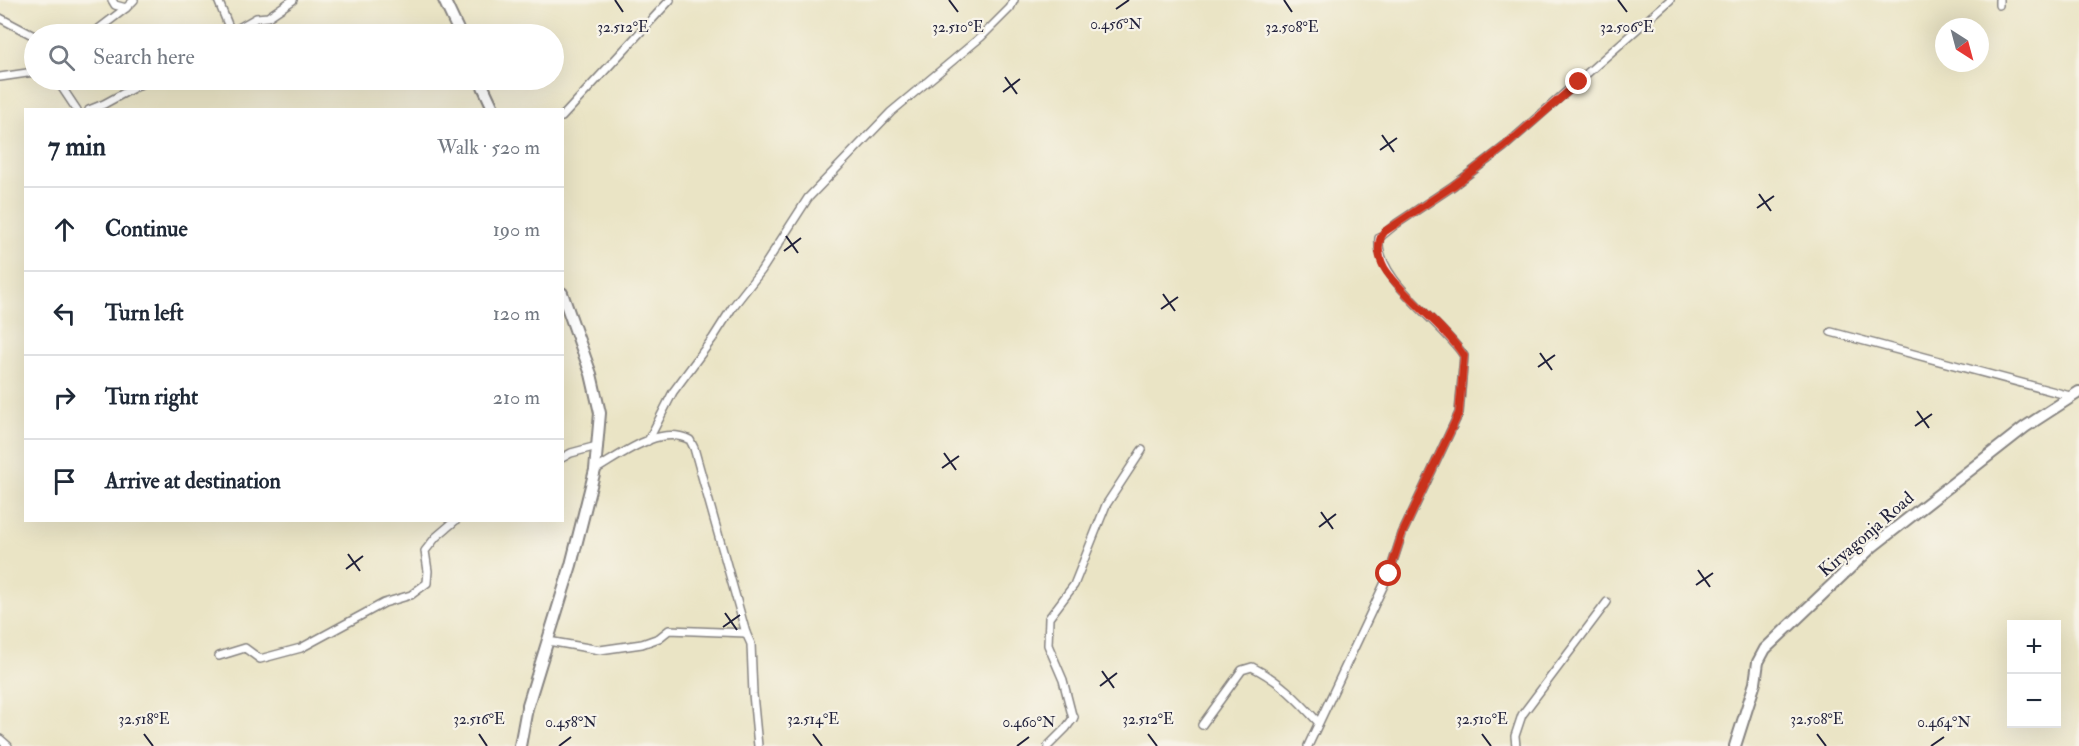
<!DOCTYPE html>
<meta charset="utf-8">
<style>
body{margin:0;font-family:"IM FELL Double Pica",serif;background:#f2f2f3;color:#1f2937}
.controls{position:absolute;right:18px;bottom:18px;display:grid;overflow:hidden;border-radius:0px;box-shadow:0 6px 24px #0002}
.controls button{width:54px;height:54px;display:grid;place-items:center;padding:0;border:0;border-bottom:2px solid #e0e1e3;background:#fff;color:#1f2937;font:30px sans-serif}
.compass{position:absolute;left:1935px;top:18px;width:54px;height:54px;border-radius:50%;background:#fff;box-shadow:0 6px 24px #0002;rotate:144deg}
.stop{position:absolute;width:18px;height:18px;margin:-14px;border:4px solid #c8321e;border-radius:50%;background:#fff}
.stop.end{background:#c8321e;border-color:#fff;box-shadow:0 2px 6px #0008}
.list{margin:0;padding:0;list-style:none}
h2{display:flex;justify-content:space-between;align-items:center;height:78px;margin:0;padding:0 24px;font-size:26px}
h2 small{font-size:20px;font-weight:400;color:#747a83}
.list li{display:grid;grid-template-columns:39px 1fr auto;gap:18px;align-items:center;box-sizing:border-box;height:84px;padding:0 24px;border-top:2px solid #e0e1e3}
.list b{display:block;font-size:22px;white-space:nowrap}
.list em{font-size:20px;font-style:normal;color:#747a83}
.icon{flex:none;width:33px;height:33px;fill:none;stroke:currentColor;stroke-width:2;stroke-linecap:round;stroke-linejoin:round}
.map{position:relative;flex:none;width:2079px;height:746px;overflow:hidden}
.search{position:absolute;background:#fff;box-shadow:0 6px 24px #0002;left:24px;top:24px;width:540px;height:66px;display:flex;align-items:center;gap:15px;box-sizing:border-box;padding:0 21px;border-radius:33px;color:#747a83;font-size:22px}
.panel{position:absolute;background:#fff;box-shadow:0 6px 24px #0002;left:24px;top:108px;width:540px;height:414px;border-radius:0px}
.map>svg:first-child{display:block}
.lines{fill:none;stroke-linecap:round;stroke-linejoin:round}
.street-casing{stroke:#868380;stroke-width:10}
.secondary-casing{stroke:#868380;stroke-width:14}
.street{stroke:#fff;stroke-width:7}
.secondary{stroke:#fff;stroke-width:10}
.route{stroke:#c8321e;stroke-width:8}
.ticks{fill:none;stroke:#22223b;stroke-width:2}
.labels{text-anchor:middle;stroke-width:4.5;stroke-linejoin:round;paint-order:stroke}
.street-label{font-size:18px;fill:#22223b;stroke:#f7f3e8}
.ticks-label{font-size:15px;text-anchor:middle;fill:#22223b;stroke:#f7f3e8;stroke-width:4.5;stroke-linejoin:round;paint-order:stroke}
</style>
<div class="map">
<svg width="2079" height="746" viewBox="0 0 2079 746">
<rect width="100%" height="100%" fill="#f7f3e8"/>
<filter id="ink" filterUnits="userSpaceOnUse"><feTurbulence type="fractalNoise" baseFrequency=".0167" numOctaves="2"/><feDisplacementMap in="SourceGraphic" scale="12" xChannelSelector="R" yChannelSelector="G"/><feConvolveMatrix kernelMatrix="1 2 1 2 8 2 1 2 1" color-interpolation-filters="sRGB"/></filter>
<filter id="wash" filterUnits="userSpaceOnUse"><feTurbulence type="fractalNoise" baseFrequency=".008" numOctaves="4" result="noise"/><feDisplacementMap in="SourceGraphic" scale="24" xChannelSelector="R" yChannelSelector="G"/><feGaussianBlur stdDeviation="1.35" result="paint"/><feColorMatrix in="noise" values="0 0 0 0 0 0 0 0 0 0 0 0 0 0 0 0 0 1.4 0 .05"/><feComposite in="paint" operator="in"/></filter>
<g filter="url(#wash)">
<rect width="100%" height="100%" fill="#eae4c5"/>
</g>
<g filter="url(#ink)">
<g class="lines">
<defs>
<g id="street">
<path d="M112,0l3,5 11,3 8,-8"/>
<path d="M218,0l13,32"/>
<path d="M1999,0v5"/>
<path d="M0,18l34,18"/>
<path d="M92,34l34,-26"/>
<path d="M228,34l28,-16 12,-1 25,-17"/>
<path d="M0,77l34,-5"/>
<path d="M57,80l20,30"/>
<path d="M89,110l15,-6 44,-24"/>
<path d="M562,117l108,-117"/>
<path d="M1831,332l239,64"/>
<path d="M648,441l25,-49 40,-54 19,-30 29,-37 47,-73 83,-86 90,-75 29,-29 4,-8"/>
<path d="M562,458l9,-5 26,-7"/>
<path d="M595,470c26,-15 64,-46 95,-30l4,8 52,185 5,11 2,50 5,52"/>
<path d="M548,641l52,9 42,-6 17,-6 10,-8 77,3"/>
<path d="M219,656l26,-8 15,11 41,-11 83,-45 27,-8 16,-12 1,-12 -3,-20 11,-14 20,-17"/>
<path d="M1073,719l-10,-39 -15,-35 1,-27 25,-33 32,-80 36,-55"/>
<path d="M1202,725l40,-55 10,-3c27,13 46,33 66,55"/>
<path d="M0,739l8,7"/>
<path d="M1048,746l18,-18 8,-11"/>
<path d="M1308,746l81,-172 13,-40 57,-121 5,-57c-22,-35 -89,-75 -85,-118l17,-14 57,-38 51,-39 166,-147"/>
<path d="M1516,746l-1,-10 7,-21 85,-113"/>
</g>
<g id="secondary">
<path d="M444,0l16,34"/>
<path d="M480,80l14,30"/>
<path d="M520,746l7,-38 44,-143 24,-95 5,-57 -9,-39 -29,-81"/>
<path d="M1735,746l20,-63 3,-21 7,-13 108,-103 152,-119 54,-35"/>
</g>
</defs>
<use href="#street" class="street-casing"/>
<use href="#secondary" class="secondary-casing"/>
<use href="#street" class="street"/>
<use href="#secondary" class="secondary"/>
</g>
</g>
<g class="lines" filter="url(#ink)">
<path class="route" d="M1389,574l13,-40 57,-121 5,-57c-21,-32 -55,-54 -77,-84 -8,-11 -12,-28 -3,-40l69,-46 51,-39 75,-65"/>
</g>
<path class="ticks" d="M615,0l8,12M949,0l9,12M1284,0l8,12M1618,0l9,12M1116,9l13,-9M1005,77l12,17M1003,92l17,-13M1382,135l12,17M1380,150l17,-12M1759,194l12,17M1757,208l17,-12M786,236l12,17M784,251l17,-13M1163,294l12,17M1161,309l17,-12M1540,353l12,17M1538,367l17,-12M1917,411l12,17M1915,426l17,-12M944,453l12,17M942,468l17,-12M1321,512l12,17M1319,527l17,-13M348,554l12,17M346,569l17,-13M1698,570l12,17M1696,585l17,-12M725,613l12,17M723,627l17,-12M1102,671l12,17M1100,686l17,-13M144,734l9,12M479,734l8,12M813,734l9,12M1148,734l9,12M1482,734l9,12M1817,734l9,12M559,746l12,-9M1017,746l12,-9M1931,746l13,-9"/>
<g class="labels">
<g class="street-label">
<text transform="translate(1866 534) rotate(-41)" y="6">Kiryagonja Road</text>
</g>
</g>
<g class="ticks-label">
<text x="1116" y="29">0.456°N</text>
<text x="623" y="32">32.512°E</text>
<text x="958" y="32">32.510°E</text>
<text x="1292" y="32">32.508°E</text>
<text x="1627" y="32">32.506°E</text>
<text x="144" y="724">32.518°E</text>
<text x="479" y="724">32.516°E</text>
<text x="813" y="724">32.514°E</text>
<text x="1148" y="724">32.512°E</text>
<text x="1482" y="724">32.510°E</text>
<text x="1817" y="724">32.508°E</text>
<text x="571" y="727">0.458°N</text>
<text x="1029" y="727">0.460°N</text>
<text x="1944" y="727">0.464°N</text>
</g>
</svg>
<div class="controls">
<button>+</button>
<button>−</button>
</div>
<svg class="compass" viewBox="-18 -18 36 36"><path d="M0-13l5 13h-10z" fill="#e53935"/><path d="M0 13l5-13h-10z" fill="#747a83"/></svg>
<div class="stop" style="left:1389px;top:574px"></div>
<div class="stop end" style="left:1579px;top:82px"></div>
<div class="search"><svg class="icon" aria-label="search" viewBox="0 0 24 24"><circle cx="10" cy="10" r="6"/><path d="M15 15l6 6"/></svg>Search here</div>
<section class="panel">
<h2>7 min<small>Walk · 520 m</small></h2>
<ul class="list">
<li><svg class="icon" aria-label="ahead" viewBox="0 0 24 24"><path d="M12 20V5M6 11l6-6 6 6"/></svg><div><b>Continue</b></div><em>190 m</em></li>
<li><svg class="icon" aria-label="left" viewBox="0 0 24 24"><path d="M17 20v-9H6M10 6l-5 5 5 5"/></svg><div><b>Turn left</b></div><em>120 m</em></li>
<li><svg class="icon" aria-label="right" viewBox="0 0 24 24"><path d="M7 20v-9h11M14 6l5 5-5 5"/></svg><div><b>Turn right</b></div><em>210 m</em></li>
<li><svg class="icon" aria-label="arrive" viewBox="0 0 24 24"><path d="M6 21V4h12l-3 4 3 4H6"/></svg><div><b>Arrive at destination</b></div></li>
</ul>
</section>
</div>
